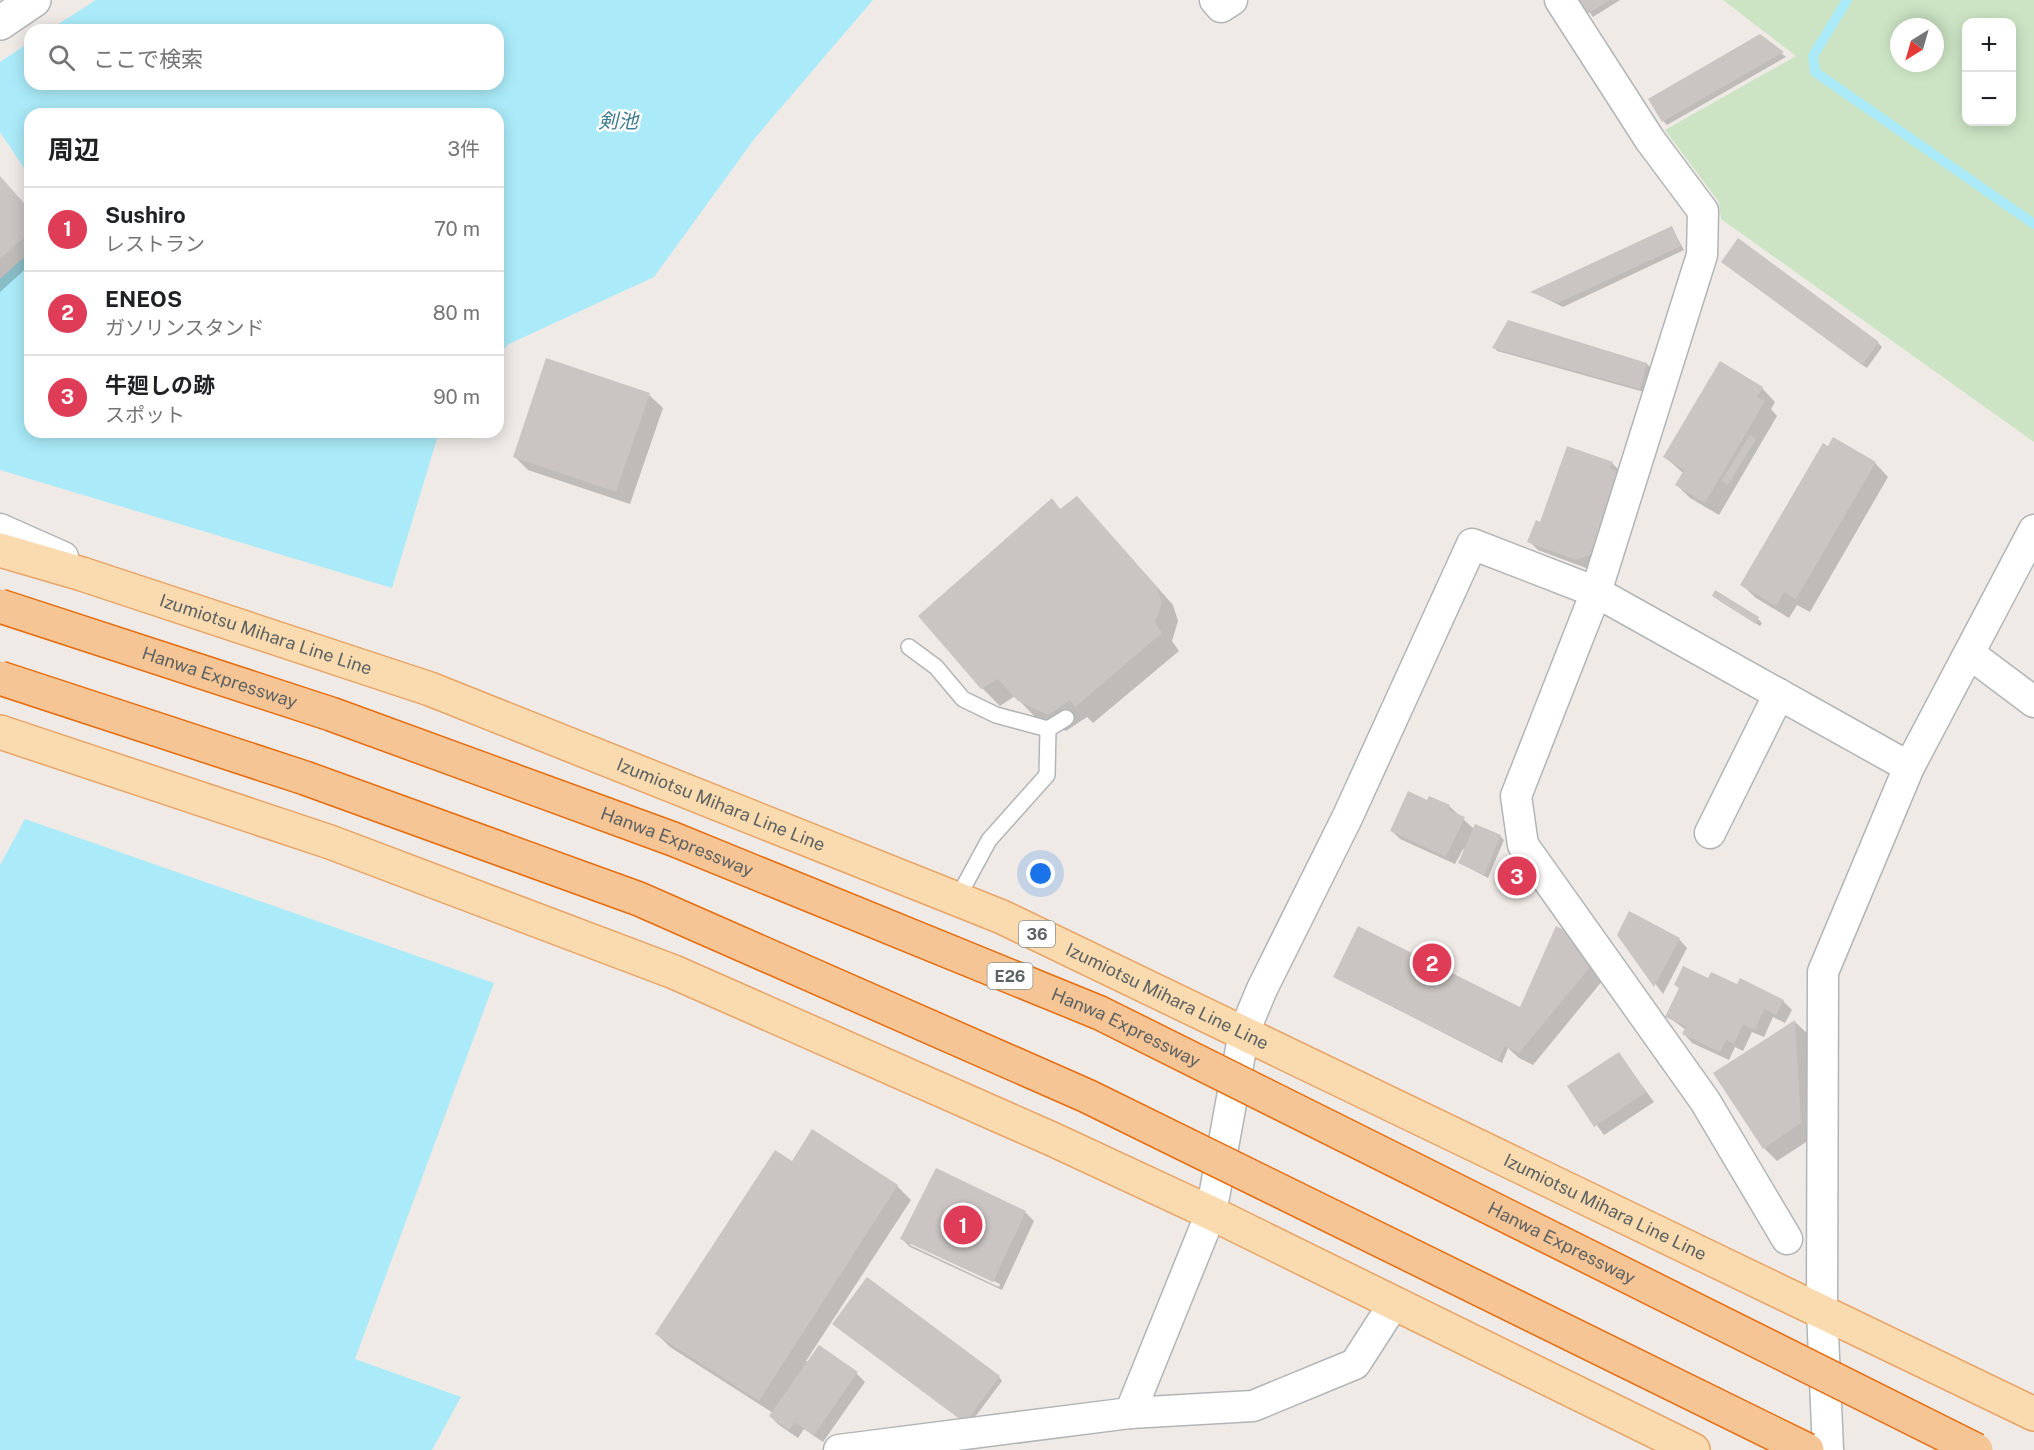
<!DOCTYPE html>
<html lang="ja">
<meta charset="utf-8">
<style>
body{margin:0;font-family:"Public Sans","Noto Sans JP",sans-serif;background:#f2f2f2;color:#202124}
.controls{position:absolute;right:18px;top:18px;display:grid;overflow:hidden;border-radius:12px;box-shadow:0 3px 15px #0003}
.controls button{width:54px;height:54px;display:grid;place-items:center;padding:0;border:0;border-bottom:2px solid #e0e0e0;background:#fff;color:#202124;font:30px sans-serif}
.compass{position:absolute;left:1890px;top:18px;width:54px;height:54px;border-radius:50%;background:#fff;box-shadow:0 3px 15px #0003;rotate:217deg}
.you{position:absolute;left:1041px;top:874px;width:21px;height:21px;margin:-15px;border:4px solid #fff;border-radius:50%;background:#1a73e8;box-shadow:0 0 0 9px #1a73e833}
.badge{display:grid;place-items:center;width:39px;height:39px;border-radius:50%;background:#de3c57;color:#fff;font-size:20px;font-weight:700}
.pin{position:absolute;translate:-50% -50%;border:3px solid #fff;box-shadow:0 2px 6px #0006}
.list{margin:0;padding:0;list-style:none}
h2{display:flex;justify-content:space-between;align-items:center;height:78px;margin:0;padding:0 24px;font-size:26px}
h2 small{font-size:20px;font-weight:400;color:#757577}
.list li{display:grid;grid-template-columns:39px 1fr auto;gap:18px;align-items:center;box-sizing:border-box;height:84px;padding:0 24px;border-top:2px solid #e0e0e0}
.list b{display:block;font-size:22px;white-space:nowrap}
.list p{margin:0;font-size:20px;white-space:nowrap;color:#757577}
.list em{font-size:20px;font-style:normal;color:#757577}
.icon{flex:none;width:33px;height:33px;fill:none;stroke:currentColor;stroke-width:2;stroke-linecap:round;stroke-linejoin:round}
.map{position:relative;flex:none;width:2034px;height:1450px;overflow:hidden}
.search{position:absolute;background:#fff;box-shadow:0 3px 15px #0003;left:24px;top:24px;width:480px;height:66px;display:flex;align-items:center;gap:15px;box-sizing:border-box;padding:0 21px;border-radius:18px;color:#757577;font-size:22px}
.panel{position:absolute;background:#fff;box-shadow:0 3px 15px #0003;left:24px;top:108px;width:480px;height:330px;border-radius:18px}
.map>svg:first-child{display:block}
.green{fill:#cce4c4;fill-rule:evenodd}
.water{fill:#abebf9}
.shadow{fill:#0003;fill-rule:evenodd}
.lines{fill:none;stroke-linecap:round;stroke-linejoin:round}
.stream{stroke:#abebf9;stroke-width:10}
.building{fill:#cac5c2}
.lane-casing{stroke:#b1b5b7;stroke-width:18}
.street-casing{stroke:#b1b5b7;stroke-width:33}
.secondary-casing{stroke:#b0b5b7;stroke-width:36}
.primary-casing{stroke:#e8a365;stroke-width:36}
.lane{stroke:#fff;stroke-width:15}
.street{stroke:#fff;stroke-width:30}
.secondary{stroke:#fff;stroke-width:33}
.primary{stroke:#fadbaf;stroke-width:33}
.highway-bridge-casing{stroke:#e56d0f;stroke-width:36;stroke-linecap:butt}
.highway-bridge{stroke:#f6c595;stroke-width:33}
.labels{text-anchor:middle;stroke-width:5;stroke-linejoin:round;paint-order:stroke}
.shield{fill:#fff;stroke:#8e9293;stroke-width:1.5}
.shield-label{font-size:16px;font-weight:bold;fill:#5d6365}
.street-label{font-size:18px;fill:#5d6365;stroke:#fff}
.water-label{font-size:20px;font-style:italic;fill:#3f7c91;stroke:#fff}
</style>
<div class="map">
<svg width="2034" height="1450" viewBox="0 0 2034 1450">
<rect width="100%" height="100%" fill="#efeae6"/>
<path class="green" d="M1723,0h311v442l-313,-223 -2,-17 -54,-72 131,-74zM1966,22h46v100h-46zM1899,27h36v36h-36z"/>
<g class="water">
<path d="M96,0h777l-118,138 -101,139 -145,67 -11,10v-240h-468v63l-30,-45v-70l30,-20v42h468v-54h-449z"/>
<path d="M30,252v180h409l-47,156 -392,-118v-191z"/>
<path d="M25,819l469,164 -139,376 106,38 -29,53h-432v-585z"/>
</g>
<g class="shadow">
<path d="M1581,0h39l-27,17z"/>
<path d="M1760,36l26,21 -119,68 -4,-4z"/>
<path d="M0,177l30,33v55l-30,27z"/>
<path d="M1672,228l12,22 -121,57 -30,-15z"/>
<path d="M1738,240l140,103 4,4 -15,21 -141,-103z"/>
<path d="M1494,347l153,17 4,4 -7,24 -147,-41z"/>
<path d="M1762,388l13,14 -4,7 6,7 -58,99 -29,-17 -13,-13 6,-12 -18,-16z"/>
<path d="M649,395l14,13 -33,96 -102,-34 -14,-14z"/>
<path d="M1612,463l9,9 -22,90 -13,6 -48,-18 -9,-9 12,-17z"/>
<path d="M1875,463l13,14 -78,135 -13,-7 -8,13 -33,-20 -14,-13z"/>
<path d="M1052,500l9,10 33,6 79,89 5,16 -6,20 7,10 -86,72 -6,-6 -21,14 -29,-12 -22,-23 -15,10 -18,-18z"/>
<path d="M1718,600l40,19 4,4 -2,3z"/>
<path d="M1427,802l22,4 25,23 26,7 4,4 -16,38 -28,-15 5,-13 -2,-1 -8,15 -55,-25 -9,-9z"/>
<path d="M1563,931l40,49 -70,85 -14,-7 -11,-10 -6,15 -167,-86 186,32z"/>
<path d="M1619,935l60,4 8,9 -24,46z"/>
<path d="M1709,980l28,6 46,15 9,9 -7,13 -12,-6 -9,20 -12,-5 -9,19 -8,-4 -6,13 -37,-17 -8,-9 2,-4 -19,-14 13,-27 -4,-4z"/>
<path d="M1795,1022l13,12 6,103 -37,24 -13,-13 -49,-75z"/>
<path d="M1619,1054l35,48 -50,33 -35,-48z"/>
<path d="M813,1131l84,55 14,14 -105,161 51,13 8,8 -42,60 -19,-13 -6,9 -19,-13 -9,-9 3,-3 -103,-66 -13,-13 136,-171z"/>
<path d="M1025,1212l9,9 -32,69 -92,-43 -9,-9zM910,1242l90,42 -1,3 -89,-42z"/>
<path d="M838,1327l161,50 3,4 -33,44z"/>
</g>
<g class="lines">
<path class="stream" d="M1847,0l-34,56 2,16 219,152"/>
</g>
<g class="building">
<path d="M1579,0h31l-23,14z"/>
<path d="M1760,34l24,18 -122,70 -14,-23z"/>
<path d="M0,176l30,34v22l-30,27z"/>
<path d="M1672,226l9,20 -123,57 -28,-11z"/>
<path d="M1738,238l141,104 -17,23 -141,-103z"/>
<path d="M1508,320l139,43 -7,26 -148,-41z"/>
<path d="M546,358l104,35 -34,99 -103,-35z"/>
<path d="M1720,361l43,26 -6,10 8,4 -60,102 -30,-18 9,-15 -21,-13z"/>
<path d="M1750,435l6,4 -28,46 -7,-4z"/>
<path d="M1833,437l43,25 -80,137 -12,-7 -8,14 -36,-21 83,-142 5,3z"/>
<path d="M1567,446l46,16 -3,6 8,4 -27,82 -15,6 -49,-18 9,-22 4,2z"/>
<path d="M1077,496l79,90 6,17 -7,19 7,11 -87,74 -5,-7 -22,15 -30,-14 -20,-22 -17,10 -63,-73 134,-118 8,11z"/>
<path d="M1715,590l44,27 -3,7 -44,-28z"/>
<path d="M1408,791l19,9 2,-4 21,9 -2,5 17,7 -19,40 -56,-26z"/>
<path d="M1475,824l26,11 -17,40 -26,-12z"/>
<path d="M1629,911l51,27 -26,49 -37,-52z"/>
<path d="M1358,926l162,81 36,-81 8,4 27,36 -72,87 -14,-7 -7,14 -165,-83z"/>
<path d="M1683,966l25,12 3,-6 26,12 3,-6 44,22 -8,15 -12,-6 -9,21 -12,-6 -9,20 -8,-4 -6,12 -38,-18 4,-8 -21,-9 14,-29 -5,-3z"/>
<path d="M1795,1020l6,103 -38,26 -50,-76z"/>
<path d="M1619,1052l27,40 -52,35 -27,-41z"/>
<path d="M812,1129l86,56 -139,216 -104,-67 120,-184 17,11z"/>
<path d="M936,1168l90,43 -33,71 -93,-43z"/>
<path d="M867,1277l133,99 -35,47 -133,-99z"/>
<path d="M819,1345l39,27 -44,63 -19,-13 -6,8 -20,-14z"/>
</g>
<g class="lines">
<defs>
<g id="lane">
<path d="M909,647l27,20 27,32 33,16 52,14 18,-11"/>
<path d="M957,899l32,-59 58,-65 1,-46"/>
</g>
<g id="street">
<path d="M1215,0l6,7 11,-7"/>
<path d="M1560,0l90,140 53,71 -1,44 -106,337 -80,204 7,49 182,256 82,138"/>
<path d="M0,529l63,28"/>
<path d="M1970,654l64,48"/>
<path d="M1710,833l69,-139"/>
<path d="M1130,1413l123,-7 102,-42 38,-59"/>
<path d="M839,1450l291,-37 81,-200 33,-181 18,-43 85,-171 125,-274 124,48 313,175"/>
<path d="M1828,1450l-6,-140 1,-338 86,-205 125,-237"/>
</g>
<path id="secondary" d="M0,23l34,-23"/>
<g id="primary">
<path id="s1" d="M0,550l82,24 348,115 572,228 1032,497"/>
<path d="M0,732l330,110 344,130 378,167 159,74 482,237"/>
</g>
</defs>
<use href="#lane" class="lane-casing"/>
<use href="#street" class="street-casing"/>
<use href="#secondary" class="secondary-casing"/>
<use href="#primary" class="primary-casing"/>
<use href="#lane" class="lane"/>
<use href="#street" class="street"/>
<use href="#secondary" class="secondary"/>
<use href="#primary" class="primary"/>
<defs>
<g id="highway-bridge">
<path id="s2" d="M0,606l331,108 342,125 427,174 876,437"/>
<path d="M0,678l305,100 334,121 448,197 720,354"/>
</g>
</defs>
<use href="#highway-bridge" class="highway-bridge-casing"/>
<use href="#highway-bridge" class="highway-bridge"/>
</g>
<g class="labels">
<g class="shield">
<rect x="1019" y="921" width="36" height="26" rx="4.5"/>
<rect x="987.5" y="963" width="45" height="26" rx="4.5"/>
</g>
<g class="shield-label">
<text x="1037" y="940">36</text>
<text x="1010" y="982">E26</text>
</g>
<g class="street-label">
<text dy="6" stroke="none"><textPath href="#s1" startOffset="279">Izumiotsu Mihara Line Line</textPath></text>
<text dy="6" stroke="none"><textPath href="#s2" startOffset="231">Hanwa Expressway</textPath></text>
<text dy="6" stroke="none"><textPath href="#s1" startOffset="765">Izumiotsu Mihara Line Line</textPath></text>
<text dy="6" stroke="none"><textPath href="#s2" startOffset="717">Hanwa Expressway</textPath></text>
<text dy="6" stroke="none"><textPath href="#s1" startOffset="1251">Izumiotsu Mihara Line Line</textPath></text>
<text dy="6" stroke="none"><textPath href="#s2" startOffset="1203">Hanwa Expressway</textPath></text>
<text dy="6" stroke="none"><textPath href="#s1" startOffset="1737">Izumiotsu Mihara Line Line</textPath></text>
<text dy="6" stroke="none"><textPath href="#s2" startOffset="1689">Hanwa Expressway</textPath></text>
</g>
<g class="water-label">
<text x="618" y="128">剣池</text>
</g>
</g>
</svg>
<div class="controls">
<button>+</button>
<button>−</button>
</div>
<svg class="compass" viewBox="-18 -18 36 36"><path d="M0-13l5 13h-10z" fill="#e53935"/><path d="M0 13l5-13h-10z" fill="#757577"/></svg>
<div class="you"></div>
<div class="pin badge" style="left:963px;top:1225px">1</div>
<div class="pin badge" style="left:1432px;top:963px">2</div>
<div class="pin badge" style="left:1517px;top:876px">3</div>
<div class="search"><svg class="icon" aria-label="search" viewBox="0 0 24 24"><circle cx="10" cy="10" r="6"/><path d="M15 15l6 6"/></svg>ここで検索</div>
<section class="panel">
<h2>周辺<small>3件</small></h2>
<ul class="list">
<li><span class="badge">1</span><div><b>Sushiro</b><p>レストラン</p></div><em>70 m</em></li>
<li><span class="badge">2</span><div><b>ENEOS</b><p>ガソリンスタンド</p></div><em>80 m</em></li>
<li><span class="badge">3</span><div><b>牛廻しの跡</b><p>スポット</p></div><em>90 m</em></li>
</ul>
</section>
</div>
